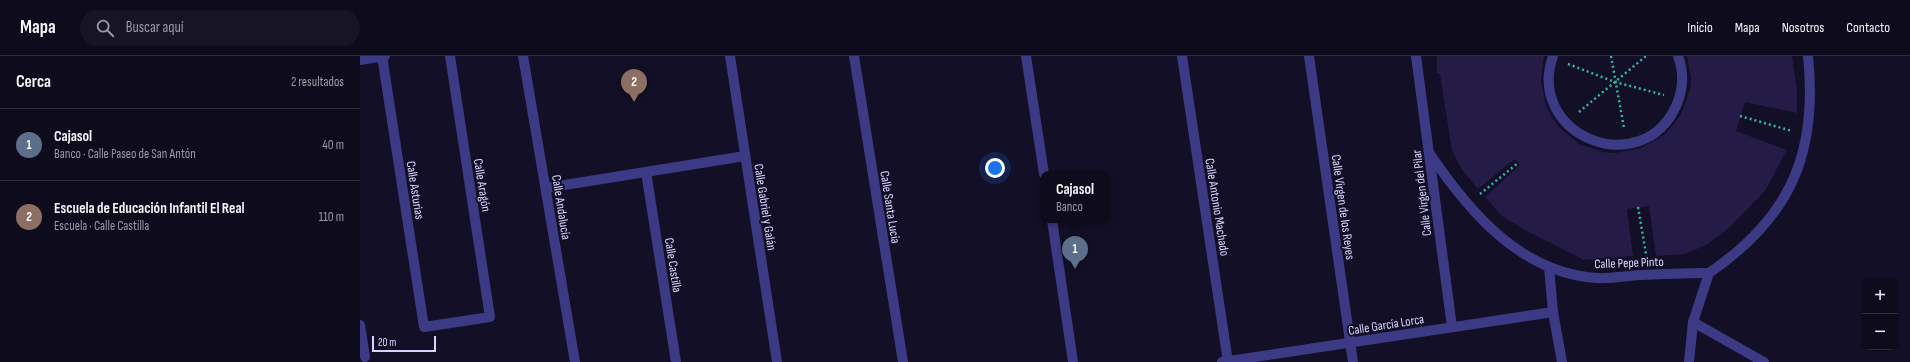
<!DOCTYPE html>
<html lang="es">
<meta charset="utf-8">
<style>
body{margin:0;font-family:"Sofia Sans Condensed",sans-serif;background:#171425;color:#f1f3f6}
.controls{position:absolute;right:12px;bottom:12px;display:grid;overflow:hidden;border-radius:8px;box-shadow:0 1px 3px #0004}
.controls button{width:36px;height:36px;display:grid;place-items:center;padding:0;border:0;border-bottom:1px solid #2e2b3b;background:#0e0b1c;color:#f1f3f6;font:20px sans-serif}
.scale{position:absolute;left:12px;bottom:10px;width:64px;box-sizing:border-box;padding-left:4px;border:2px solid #d9d4ff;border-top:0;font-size:11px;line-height:14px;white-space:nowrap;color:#d9d4ff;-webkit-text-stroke:3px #130f26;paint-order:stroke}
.you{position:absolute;left:635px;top:112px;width:14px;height:14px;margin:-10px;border:3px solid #fff;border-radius:50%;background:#1a73e8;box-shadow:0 0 0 6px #1a73e833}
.badge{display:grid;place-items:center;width:26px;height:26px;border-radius:50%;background:#db2777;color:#fff;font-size:13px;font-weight:700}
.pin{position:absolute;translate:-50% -33px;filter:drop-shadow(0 1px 2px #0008)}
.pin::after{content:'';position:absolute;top:21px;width:14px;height:12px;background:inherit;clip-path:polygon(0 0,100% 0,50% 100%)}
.popup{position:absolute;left:681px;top:115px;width:68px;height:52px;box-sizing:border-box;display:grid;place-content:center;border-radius:8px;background:#0e0b1c;filter:drop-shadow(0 1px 3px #0005);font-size:13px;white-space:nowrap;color:#9b9ba3}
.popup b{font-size:15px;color:#f1f3f6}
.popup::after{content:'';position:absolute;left:50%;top:100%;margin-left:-8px;border:8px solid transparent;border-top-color:#0e0b1c}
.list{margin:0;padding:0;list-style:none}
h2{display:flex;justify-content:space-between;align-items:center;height:52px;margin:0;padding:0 16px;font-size:17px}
h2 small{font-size:13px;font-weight:400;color:#9b9ba3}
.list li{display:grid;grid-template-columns:26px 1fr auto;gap:12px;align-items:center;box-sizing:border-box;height:72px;padding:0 16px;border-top:1px solid #2e2b3b}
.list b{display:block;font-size:15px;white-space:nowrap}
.list p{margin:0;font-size:13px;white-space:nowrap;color:#9b9ba3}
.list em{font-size:13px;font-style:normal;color:#9b9ba3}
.icon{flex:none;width:22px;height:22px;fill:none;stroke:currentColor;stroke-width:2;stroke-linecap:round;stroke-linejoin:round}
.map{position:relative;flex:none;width:1550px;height:306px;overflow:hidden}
header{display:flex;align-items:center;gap:24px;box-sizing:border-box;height:56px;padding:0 20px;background:#0e0b1c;border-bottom:1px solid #2e2b3b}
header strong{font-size:19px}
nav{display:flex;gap:22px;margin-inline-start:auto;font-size:14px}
.search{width:280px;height:36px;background:#171425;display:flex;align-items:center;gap:10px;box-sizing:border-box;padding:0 14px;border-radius:22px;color:#9b9ba3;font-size:15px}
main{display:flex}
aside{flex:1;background:#0e0b1c}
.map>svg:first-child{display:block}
.building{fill:#241b47}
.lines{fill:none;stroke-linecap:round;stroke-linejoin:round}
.path{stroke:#2fb8b0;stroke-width:2.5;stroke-dasharray:2 3;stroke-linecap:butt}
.minor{stroke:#3d3a85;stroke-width:10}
.tertiary{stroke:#3d3a85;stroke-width:10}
.labels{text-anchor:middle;stroke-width:4;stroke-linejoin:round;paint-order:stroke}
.street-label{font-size:13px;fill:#d9d4ff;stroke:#130f26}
</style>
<header>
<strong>Mapa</strong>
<div class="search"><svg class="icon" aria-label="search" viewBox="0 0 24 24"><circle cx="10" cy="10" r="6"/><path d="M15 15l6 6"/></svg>Buscar aquí</div>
<nav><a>Inicio</a><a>Mapa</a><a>Nosotros</a><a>Contacto</a></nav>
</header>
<main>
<aside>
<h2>Cerca<small>2 resultados</small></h2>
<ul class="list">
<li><span class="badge" style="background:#5c6f8a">1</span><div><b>Cajasol</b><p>Banco · Calle Paseo de San Antón</p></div><em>40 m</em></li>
<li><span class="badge" style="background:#8d6e63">2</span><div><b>Escuela de Educación Infantil El Real</b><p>Escuela · Calle Castilla</p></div><em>110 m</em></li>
</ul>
</aside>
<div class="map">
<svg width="1550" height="306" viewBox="0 0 1550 306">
<rect width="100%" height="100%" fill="#130f26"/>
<path class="building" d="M1077,0h107l-3,25 5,25 6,12 8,10 19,16 24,8 12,1 26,-5 23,-13 9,-10 8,-11 9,-24 1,-12 -4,-22h105l5,34v23l-52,-11 -9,29 51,19 -22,41 -34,35 -23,18 -23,10 -29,2 -7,-50 -22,3 6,47 -49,4 -61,-31 -21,-13 -17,-19 35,-32 -5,-6 -37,30 -15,-18 -11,-20 -12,-77h-3z"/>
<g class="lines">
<g class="path">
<path d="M1251,0l13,72"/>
<path d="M1208,8l47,18 49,13"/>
<path d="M1219,56l67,-56"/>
<path d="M1380,60l52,15"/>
<path d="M1120,138l38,-31"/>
<path d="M1278,151l9,53"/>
</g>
<g class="minor">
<path d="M22,0l42,271 66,-10 -40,-261"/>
<path d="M163,0l52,306"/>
<path d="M370,0l47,306"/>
<path d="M822,0l46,306"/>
<path d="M949,0l44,306"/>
<path d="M1056,0l36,271"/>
<path d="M1193,0c-28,80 90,127 124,48 6,-15 7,-32 1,-48"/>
<path d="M1070,98c40,59 91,119 167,124 14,1 29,-2 42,-3 24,-1 47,-2 70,-2"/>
<path d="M286,116l30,190"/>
<path d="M186,132l199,-32"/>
<path d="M1189,211l4,45 9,50"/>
<path d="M1349,217c82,-56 109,-120 99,-217"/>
<path d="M1333,266l71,40"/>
<path d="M0,269l5,32"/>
<path d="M862,306l331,-50"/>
<path d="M1329,306l4,-40 16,-49"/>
</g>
<g class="tertiary">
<path d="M494,0l49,306"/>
<path d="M666,0l18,118"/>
<path d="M0,4l25,-4"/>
<path d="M692,164l21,142"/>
</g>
</g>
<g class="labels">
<g class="street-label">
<text transform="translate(123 129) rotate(81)" y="5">Calle Aragón</text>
<text transform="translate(56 134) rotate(81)" y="5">Calle Asturias</text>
<text transform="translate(1061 137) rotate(-97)" y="5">Calle Virgen del Pilar</text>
<text transform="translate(202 151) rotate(81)" y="5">Calle Andalucía</text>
<text transform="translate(406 151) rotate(81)" y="5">Calle Gabriel y Galán</text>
<text transform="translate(531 151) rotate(81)" y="5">Calle Santa Lucía</text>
<text transform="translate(858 151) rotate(81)" y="5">Calle Antonio Machado</text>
<text transform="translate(984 151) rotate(82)" y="5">Calle Virgen de los Reyes</text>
<text transform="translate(1269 206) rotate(-2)" y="5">Calle Pepe Pinto</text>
<text transform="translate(314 209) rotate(81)" y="5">Calle Castilla</text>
<text transform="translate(1026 268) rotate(-9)" y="5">Calle García Lorca</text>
</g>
</g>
</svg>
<div class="controls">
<button>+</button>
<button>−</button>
</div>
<div class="scale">20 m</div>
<div class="you"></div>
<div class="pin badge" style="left:715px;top:213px;background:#5c6f8a">1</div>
<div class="popup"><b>Cajasol</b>Banco</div>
<div class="pin badge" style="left:274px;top:46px;background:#8d6e63">2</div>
</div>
</main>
